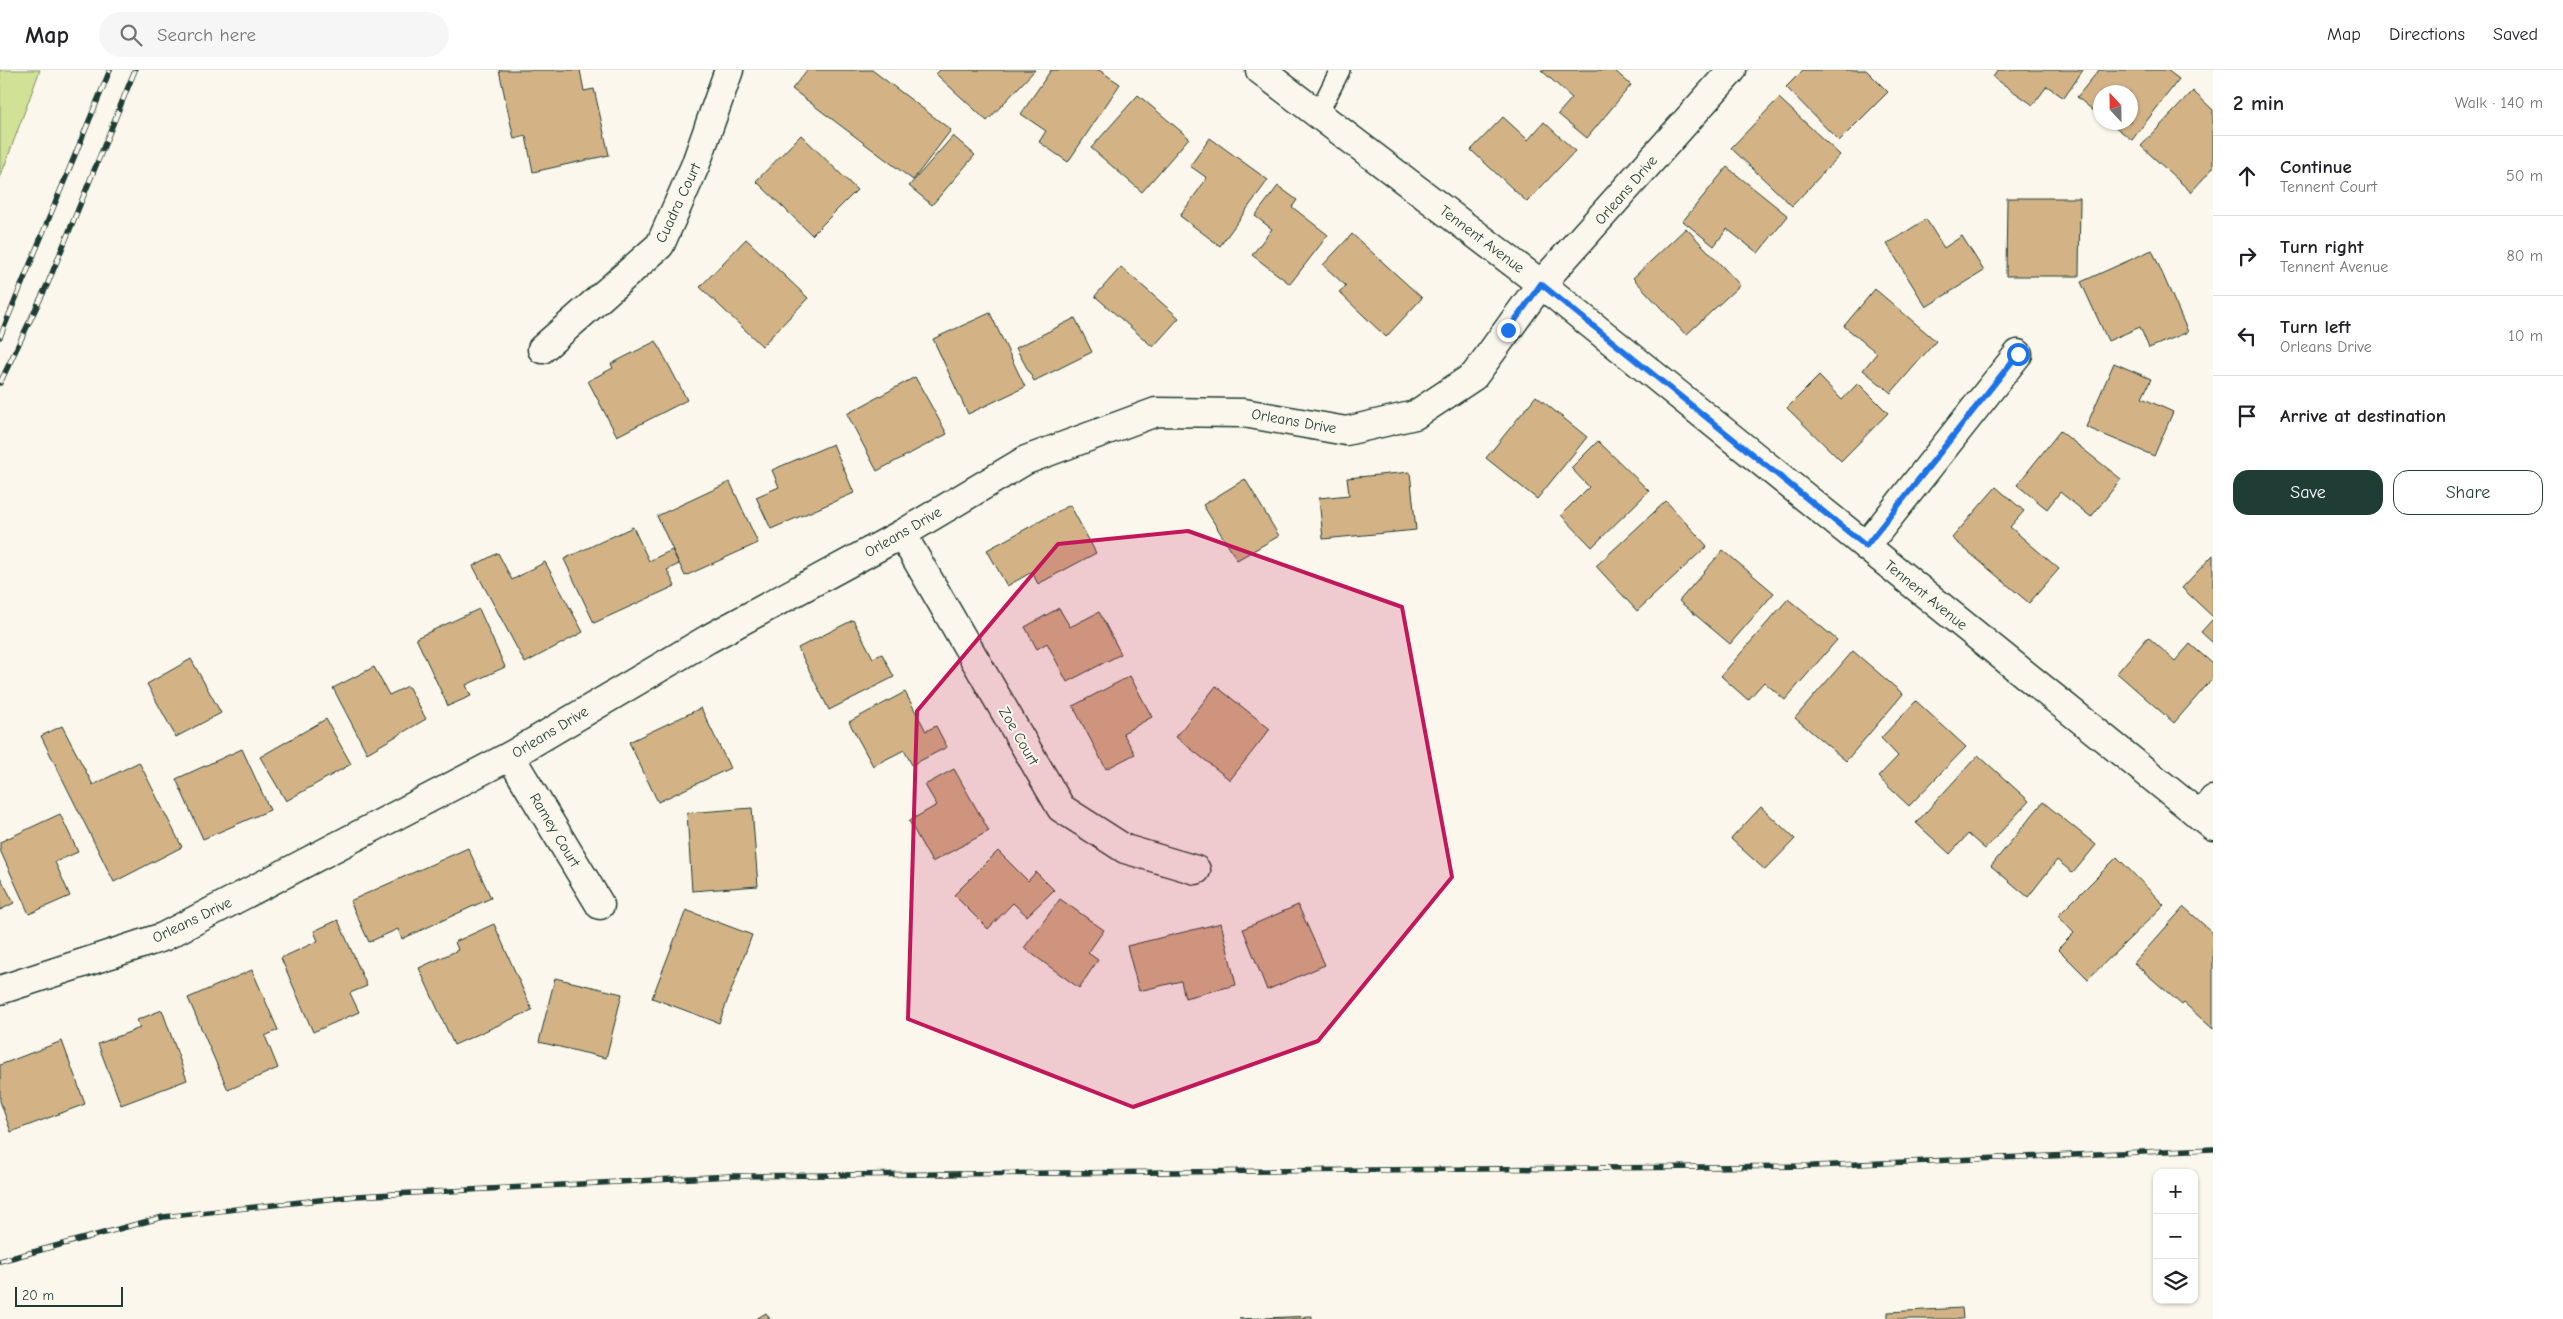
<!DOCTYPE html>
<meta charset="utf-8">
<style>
body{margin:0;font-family:"Comic Neue",sans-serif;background:#f6f6f6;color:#202124}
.controls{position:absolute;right:15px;bottom:15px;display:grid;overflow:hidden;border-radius:10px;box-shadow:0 1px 4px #0004}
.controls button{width:45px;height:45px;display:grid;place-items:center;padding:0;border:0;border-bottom:1px solid #e0e0e0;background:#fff;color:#202124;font:25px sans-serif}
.compass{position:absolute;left:2093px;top:15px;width:45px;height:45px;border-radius:50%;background:#fff;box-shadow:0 1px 4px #0004;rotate:338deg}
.scale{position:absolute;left:15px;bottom:12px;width:108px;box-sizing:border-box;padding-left:5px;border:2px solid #1f3d34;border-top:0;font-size:14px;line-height:18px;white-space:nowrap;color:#1f3d34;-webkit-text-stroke:4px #fbf7ec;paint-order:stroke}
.stop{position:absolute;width:15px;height:15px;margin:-11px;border:4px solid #1a73e8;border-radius:50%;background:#fff}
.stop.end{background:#1a73e8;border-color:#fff;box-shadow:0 1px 5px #0008}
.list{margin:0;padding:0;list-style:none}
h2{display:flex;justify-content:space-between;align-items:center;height:65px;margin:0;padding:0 20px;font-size:21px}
h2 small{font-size:16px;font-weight:400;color:#757577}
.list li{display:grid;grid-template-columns:32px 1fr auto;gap:15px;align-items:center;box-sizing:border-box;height:80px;padding:0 20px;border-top:1px solid #e0e0e0}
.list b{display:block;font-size:19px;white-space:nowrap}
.list p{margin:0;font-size:16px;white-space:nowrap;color:#757577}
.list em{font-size:16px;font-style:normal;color:#757577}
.actions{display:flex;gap:10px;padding:15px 20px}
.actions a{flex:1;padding:11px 0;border:1px solid #1f3d34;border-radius:15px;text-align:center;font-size:18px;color:#1f3d34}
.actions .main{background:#1f3d34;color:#fff}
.icon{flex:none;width:28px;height:28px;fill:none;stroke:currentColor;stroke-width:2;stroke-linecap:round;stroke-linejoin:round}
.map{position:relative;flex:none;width:2213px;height:1249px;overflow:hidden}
header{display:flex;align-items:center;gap:30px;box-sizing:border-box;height:70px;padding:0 25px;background:#fff;border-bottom:1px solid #e0e0e0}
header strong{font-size:24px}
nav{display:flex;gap:28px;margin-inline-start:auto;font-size:18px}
.search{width:350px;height:45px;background:#f6f6f6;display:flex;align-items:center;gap:12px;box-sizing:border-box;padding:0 18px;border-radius:28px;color:#757577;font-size:19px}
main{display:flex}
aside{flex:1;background:#fff}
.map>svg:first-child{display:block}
.green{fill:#d1e296;stroke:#789065}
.building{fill:#d3b386;stroke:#1f3d34}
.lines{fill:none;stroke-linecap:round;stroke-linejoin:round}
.lane-casing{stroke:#1f3d34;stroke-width:22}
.street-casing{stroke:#1f3d34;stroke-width:31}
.secondary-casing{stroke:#1f3d34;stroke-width:31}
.lane{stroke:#fbf7ec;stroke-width:19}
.street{stroke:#fbf7ec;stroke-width:28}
.secondary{stroke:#fbf7ec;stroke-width:28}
.rail-casing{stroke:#1f3d34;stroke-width:5.5}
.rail{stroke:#fbf7ec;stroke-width:4;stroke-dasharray:11;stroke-linecap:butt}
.route{stroke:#1a73e8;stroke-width:6}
.marked{fill:#c2185b;fill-opacity:0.2;stroke:#c2185b;stroke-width:4;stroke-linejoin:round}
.labels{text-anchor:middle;stroke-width:4;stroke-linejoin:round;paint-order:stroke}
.street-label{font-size:15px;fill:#1f3d34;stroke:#fbf7ec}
</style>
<header>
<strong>Map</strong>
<div class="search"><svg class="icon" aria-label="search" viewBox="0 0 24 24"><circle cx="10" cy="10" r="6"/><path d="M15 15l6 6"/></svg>Search here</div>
<nav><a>Map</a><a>Directions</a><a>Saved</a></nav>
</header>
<main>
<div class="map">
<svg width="2213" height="1249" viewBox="0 0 2213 1249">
<rect width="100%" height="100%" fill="#fbf7ec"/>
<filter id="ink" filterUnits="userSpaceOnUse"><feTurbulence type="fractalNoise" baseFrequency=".02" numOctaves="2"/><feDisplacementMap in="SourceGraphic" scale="10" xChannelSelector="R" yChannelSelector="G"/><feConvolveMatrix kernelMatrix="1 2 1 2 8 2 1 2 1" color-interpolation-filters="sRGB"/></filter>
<g filter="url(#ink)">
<path class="green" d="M0,0h40l-40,108z"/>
<g class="building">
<path d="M499,0h81l4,21 10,-2 15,66 -76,17 -7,-36 -12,3z"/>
<path d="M807,0h65l79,60 -38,50 -121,-91z"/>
<path d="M940,0h95l-48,51 -51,-47z"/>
<path d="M1051,0h48l21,14 -52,78 -29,-20 7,-11 -25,-17z"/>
<path d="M1541,0h73l17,15 -44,53 -29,-24 14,-16z"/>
<path d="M1803,0h63l22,22 -49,49 -53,-54z"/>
<path d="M1998,0h85l-19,28 -17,-12 -14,19 -40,-28z"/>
<path d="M2099,0h68l12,9 -47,61 -23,-18h21v-30h-30v24l-23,-19z"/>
<path d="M2193,21l20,19v58l-22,24 -50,-46z"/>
<path d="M1138,25l51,43 -47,54 -51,-44z"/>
<path d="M1779,28l61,57 -48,51 -61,-58z"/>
<path d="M1503,47l25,23 16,-18 31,29 -48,51 -56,-52z"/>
<path d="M801,65l56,55 -45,45 -56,-54z"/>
<path d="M953,66l22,19 -43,50 -23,-19z"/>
<path d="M1210,68l58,42 -48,66 -40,-30 27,-38 -17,-12z"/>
<path d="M1727,97l61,49 -30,37 -31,-24 -13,17 -31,-25z"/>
<path d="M1278,116l19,14 -5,7 36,28 -38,49 -38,-29 20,-26 -17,-13z"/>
<path d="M2007,128h73l-1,78h-73z"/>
<path d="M1926,149l18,29 18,-12 22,35 -58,36 -39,-63z"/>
<path d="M1686,158l54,57 -54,50 -53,-57z"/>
<path d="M1352,164l70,64 -36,39 -47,-45 7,-6 -23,-21z"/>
<path d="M746,169l62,59 -46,48 -62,-59z"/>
<path d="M2152,180l36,82 -39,16 -9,-21 -32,14 -27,-59z"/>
<path d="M1121,197l58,51 -26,29 -58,-51z"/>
<path d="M1875,219l61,52 -45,52 -28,-23 14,-17 -33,-27z"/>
<path d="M990,243l35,74 -57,27 -35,-75z"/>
<path d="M1075,248l17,34 -58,29 -18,-33z"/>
<path d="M656,271l31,59 -70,36 -29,-55 25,-13 -2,-4z"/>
<path d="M2114,293l37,16 -9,19 31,14 -19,44 -68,-29z"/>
<path d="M1819,306l23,24 16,-17 30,30 -47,48 -54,-53z"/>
<path d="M915,307l32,57 -70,37 -30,-57z"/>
<path d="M1536,326l51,41 -50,62 -51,-41z"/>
<path d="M2060,361l61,48 -30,38 -31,-25 -13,17 -30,-24z"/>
<path d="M1598,371l51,50 -57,56 -31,-32 28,-28 -18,-19z"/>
<path d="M833,374l21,49 -83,36 -15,-32 23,-10 -7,-17z"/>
<path d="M1410,402l6,58 -93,9 -4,-41 30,-3 -2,-17z"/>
<path d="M1245,409l34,57 -42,24 -34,-55z"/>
<path d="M730,412l28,61 -73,33 -28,-60z"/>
<path d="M1996,417l28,24 -14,16 49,42 -30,34 -77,-65z"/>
<path d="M1666,431l41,45 -70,65 -41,-45z"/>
<path d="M1070,435l26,48 -58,31 -6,-12 -25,14 -20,-36z"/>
<path d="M633,457l16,34 23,-11 7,14 -12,6 8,16 -81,37 -30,-64z"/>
<path d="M1723,480l51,43 -44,51 -51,-43z"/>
<path d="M498,483l14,27 33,-18 38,70 -58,31 -52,-97z"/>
<path d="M2213,485v62l-31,-29z"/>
<path d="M1788,529l49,41 -52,60 -21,-18 -16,18 -27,-24z"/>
<path d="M1059,538l11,19 29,-15 22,42 -54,28 -20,-39 -10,6 -12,-22z"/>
<path d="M479,539l26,58 -39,18 5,11 -23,10 -32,-68z"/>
<path d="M2213,549v24l-12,-11z"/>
<path d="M853,550l20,38 9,-4 12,23 -65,33 -31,-62z"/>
<path d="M2148,567l27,24 15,-17 23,20v14l-39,45 -57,-50z"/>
<path d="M1853,581l50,43 -57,67 -51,-43z"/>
<path d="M191,589l30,54 -45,24 -29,-53z"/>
<path d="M374,597l15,28 19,-9 18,33 -59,34 -34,-65z"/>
<path d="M1130,606l22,41 -29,16 12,21 -29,15 -33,-63z"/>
<path d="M1216,616l54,43 -40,51 -54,-43z"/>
<path d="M905,622l21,39 10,-5 11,21 -35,18 -8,-15 -31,16 -24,-44z"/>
<path d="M1916,631l50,46 -57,59 -31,-29 20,-21 -17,-18z"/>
<path d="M701,638l29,60 -72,34 -29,-60z"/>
<path d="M326,649l25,45 -65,37 -26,-44z"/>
<path d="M62,656l31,59 46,-23 43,85 -68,35 -73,-146z"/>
<path d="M242,679l28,61 -67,29 -27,-60z"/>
<path d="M1978,685l51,46 -44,48 -17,-15 -18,20 -34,-31z"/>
<path d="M954,699l35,62 -57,31 -23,-41 28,-16 -12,-20z"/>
<path d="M2043,732l53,43 -23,28 -16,-13 -29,37 -37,-31z"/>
<path d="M1761,737l34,32 -30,31 -34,-31z"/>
<path d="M752,738l6,78 -66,5 -5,-78z"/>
<path d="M60,744l18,38 -23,10 15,34 -41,18 -29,-64v-8z"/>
<path d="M468,778l23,50 -89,41 -4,-10 -29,13 -19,-41z"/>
<path d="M998,781l30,30 8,-9 18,18 -27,26 -14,-13 -25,26 -34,-34z"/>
<path d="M2117,787l47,48 -76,74 -30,-30 16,-16 -16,-17z"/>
<path d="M0,807l14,26 -14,7z"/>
<path d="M1060,829l44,31 -16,23 10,7 -19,28 -55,-40z"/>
<path d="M1298,835l27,60 -58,25 -24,-61z"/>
<path d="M2184,837l29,26v96l-29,-26 -2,2 -48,-42z"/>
<path d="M686,840l66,25 -33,88 -67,-25z"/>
<path d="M338,850l29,66 -17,7 9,19 -46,20 -32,-74 37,-17 -4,-10z"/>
<path d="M1221,853l15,62 -51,13 -4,-17 -42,10 -12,-45z"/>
<path d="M494,854l38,86 -78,35 -35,-77 39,-18 -3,-8z"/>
<path d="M252,900l26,60 -13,6 13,32 -50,22 -40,-92z"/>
<path d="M555,908l67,16 -16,64 -67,-16z"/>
<path d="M162,940l25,70 -66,25 -23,-61 42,-16 -3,-8z"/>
<path d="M62,971l23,63 -74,28 -11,-31v-36z"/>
<path d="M1962,1238l1,11h-75v-7z"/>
<path d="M766,1243l4,6h-14z"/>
<path d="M1312,1246v3h-73z"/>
</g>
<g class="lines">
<defs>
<path id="lane" d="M1318,44l22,-44"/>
<g id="street">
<path d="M542,279l118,-104 35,-79 34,-96"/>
<path d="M902,464l159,274 64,41 71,21"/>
<path d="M1866,476l152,-192"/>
<path d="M510,686l90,149"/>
<path d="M2200,746l13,-16"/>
<path d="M0,920l163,-53 347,-181 198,-117 194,-105 124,-74 130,-48 88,1 102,18 69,-16 59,-39 67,-92 191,-214"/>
</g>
<path id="secondary" d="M1260,0l281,214 672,542"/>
</defs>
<use href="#lane" class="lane-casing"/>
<use href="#street" class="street-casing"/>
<use href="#secondary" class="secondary-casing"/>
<use href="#lane" class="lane"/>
<use href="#street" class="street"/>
<use href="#secondary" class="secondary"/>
<defs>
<g id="rail">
<path d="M0,267l110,-267"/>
<path d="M0,313l48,-100 87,-213"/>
<path d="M0,1191l163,-44 193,-21 374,-20 1083,-10 400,-17"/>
</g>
</defs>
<use href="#rail" class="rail-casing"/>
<use href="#rail" class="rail"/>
</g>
</g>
<g class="lines" filter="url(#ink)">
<path class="route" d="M1508,260l33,-46 325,262 152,-192"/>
</g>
<path class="marked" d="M1188,461l214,76 50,270 -134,164 -185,66 -225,-88 9,-308 141,-167z"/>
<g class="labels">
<g class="street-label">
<text transform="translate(1626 120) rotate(-49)" y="5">Orleans Drive</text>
<text transform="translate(678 133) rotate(-65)" y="5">Cuadra Court</text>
<text transform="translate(1482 169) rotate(37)" y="5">Tennent Avenue</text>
<text transform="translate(1294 351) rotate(10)" y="5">Orleans Drive</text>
<text transform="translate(903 462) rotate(-30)" y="5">Orleans Drive</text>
<text transform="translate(1926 525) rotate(39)" y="5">Tennent Avenue</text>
<text transform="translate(550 662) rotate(-31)" y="5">Orleans Drive</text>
<text transform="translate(1019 666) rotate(60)" y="5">Zoe Court</text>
<text transform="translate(555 760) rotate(59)" y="5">Ramey Court</text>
<text transform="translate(192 850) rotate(-26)" y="5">Orleans Drive</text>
</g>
</g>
</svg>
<div class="controls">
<button>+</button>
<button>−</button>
<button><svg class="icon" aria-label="layers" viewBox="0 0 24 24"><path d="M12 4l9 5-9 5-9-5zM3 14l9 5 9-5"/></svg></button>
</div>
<svg class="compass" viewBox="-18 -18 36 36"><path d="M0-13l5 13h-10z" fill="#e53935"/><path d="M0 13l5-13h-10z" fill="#757577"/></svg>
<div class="scale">20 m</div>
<div class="stop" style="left:2018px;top:284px"></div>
<div class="stop end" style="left:1508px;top:260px"></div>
</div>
<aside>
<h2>2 min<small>Walk · 140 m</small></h2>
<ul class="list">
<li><svg class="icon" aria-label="ahead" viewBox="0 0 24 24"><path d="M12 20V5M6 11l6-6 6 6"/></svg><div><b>Continue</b><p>Tennent Court</p></div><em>50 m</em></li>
<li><svg class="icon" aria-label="right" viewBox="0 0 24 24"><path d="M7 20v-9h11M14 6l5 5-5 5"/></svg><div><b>Turn right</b><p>Tennent Avenue</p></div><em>80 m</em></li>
<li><svg class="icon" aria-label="left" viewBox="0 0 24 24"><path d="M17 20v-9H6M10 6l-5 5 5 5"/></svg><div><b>Turn left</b><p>Orleans Drive</p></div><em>10 m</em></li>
<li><svg class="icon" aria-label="arrive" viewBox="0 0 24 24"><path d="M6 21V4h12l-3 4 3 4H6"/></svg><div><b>Arrive at destination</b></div></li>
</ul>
<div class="actions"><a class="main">Save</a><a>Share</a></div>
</aside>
</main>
